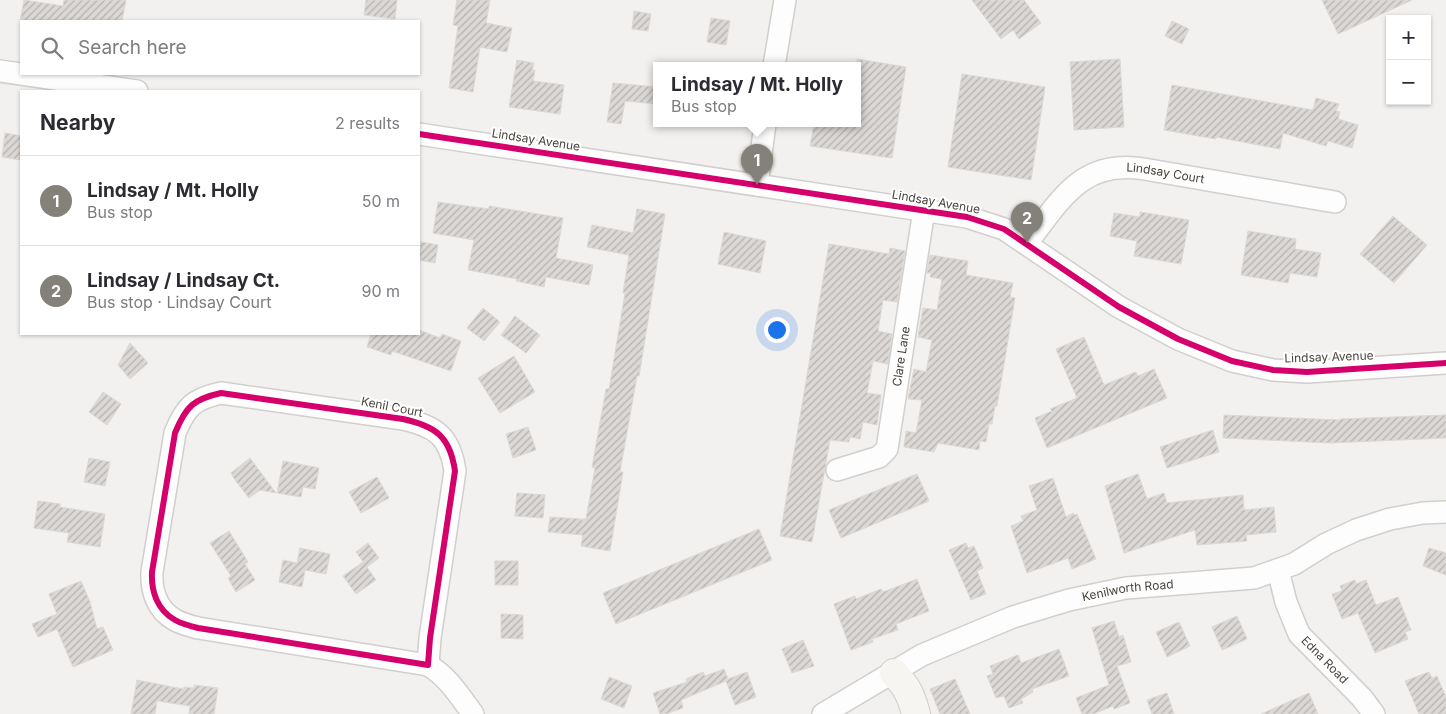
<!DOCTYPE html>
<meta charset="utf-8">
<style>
body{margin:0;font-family:Inter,sans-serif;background:#f7f7f7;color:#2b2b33}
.controls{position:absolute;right:15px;top:15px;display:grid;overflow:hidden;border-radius:0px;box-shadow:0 1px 4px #0004}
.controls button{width:45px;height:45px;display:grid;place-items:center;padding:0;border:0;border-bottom:1px solid #e1e1e2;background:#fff;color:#2b2b33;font:25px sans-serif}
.you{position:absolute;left:776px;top:329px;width:18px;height:18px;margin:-12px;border:4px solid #fff;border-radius:50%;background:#1a73e8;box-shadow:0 0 0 8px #1a73e833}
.badge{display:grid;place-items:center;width:32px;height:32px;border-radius:50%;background:#84807a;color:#fff;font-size:16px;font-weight:700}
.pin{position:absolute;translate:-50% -41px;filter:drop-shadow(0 1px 2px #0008)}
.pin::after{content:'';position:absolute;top:26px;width:18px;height:15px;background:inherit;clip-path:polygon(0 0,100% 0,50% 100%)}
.popup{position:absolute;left:653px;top:62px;width:208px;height:65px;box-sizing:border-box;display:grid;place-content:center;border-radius:0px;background:#fff;filter:drop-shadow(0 1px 4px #0005);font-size:16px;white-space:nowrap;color:#7c7c81}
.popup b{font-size:19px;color:#2b2b33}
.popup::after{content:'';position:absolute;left:50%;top:100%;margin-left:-10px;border:10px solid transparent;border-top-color:#fff}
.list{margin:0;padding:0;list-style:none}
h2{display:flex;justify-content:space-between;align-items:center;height:65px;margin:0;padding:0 20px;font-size:21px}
h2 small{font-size:16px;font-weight:400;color:#7c7c81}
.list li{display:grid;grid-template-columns:32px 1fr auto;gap:15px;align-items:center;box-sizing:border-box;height:90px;padding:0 20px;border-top:1px solid #e1e1e2}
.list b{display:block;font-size:19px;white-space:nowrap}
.list p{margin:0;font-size:16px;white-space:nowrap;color:#7c7c81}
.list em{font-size:16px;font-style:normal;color:#7c7c81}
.icon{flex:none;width:28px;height:28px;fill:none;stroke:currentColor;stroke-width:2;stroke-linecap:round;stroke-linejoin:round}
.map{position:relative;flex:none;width:1446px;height:714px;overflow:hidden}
.search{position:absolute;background:#fff;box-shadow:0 1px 4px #0004;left:20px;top:20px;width:400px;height:55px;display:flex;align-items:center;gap:12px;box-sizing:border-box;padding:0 18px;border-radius:0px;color:#7c7c81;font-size:19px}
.panel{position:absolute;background:#fff;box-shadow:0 1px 4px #0004;left:20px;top:90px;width:400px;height:245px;border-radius:0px}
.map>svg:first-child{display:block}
.building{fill:url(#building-hatch);stroke:#dbd8d5}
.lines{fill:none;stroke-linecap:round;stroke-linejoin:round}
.street-casing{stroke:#d1cfcc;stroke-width:24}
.secondary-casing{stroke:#d1cdc7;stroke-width:30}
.street{stroke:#fdfdfd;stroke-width:21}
.secondary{stroke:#f7f5f2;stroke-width:28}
.cycleway-casing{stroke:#fff;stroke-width:9}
.cycleway{stroke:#d6006c;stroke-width:6}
.labels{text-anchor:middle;stroke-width:4;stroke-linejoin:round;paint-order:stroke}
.street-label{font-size:12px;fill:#49433b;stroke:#fff}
</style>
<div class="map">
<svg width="1446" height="714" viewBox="0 0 1446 714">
<defs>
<pattern id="building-hatch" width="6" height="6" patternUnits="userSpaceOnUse" patternTransform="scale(1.25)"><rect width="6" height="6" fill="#dbd8d6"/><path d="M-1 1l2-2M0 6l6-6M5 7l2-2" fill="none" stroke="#b4b1af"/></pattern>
</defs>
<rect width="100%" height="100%" fill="#f3f1ef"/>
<g class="building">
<path d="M24,0l39,6 1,-6h62l-4,21h-102z"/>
<path d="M366,0h31l-2,19 -31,-4z"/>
<path d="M457,0h33l-4,23 26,5 -5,24 -27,-5 -7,45 -24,-4 9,-62 -5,-1z"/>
<path d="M972,0h52l17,23 -22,16 -6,-9 -12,9z"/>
<path d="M1322,0h90l-74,34z"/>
<path d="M634,11l17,3 -3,17 -16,-2z"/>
<path d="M711,18l19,3 -4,24 -19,-3z"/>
<path d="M1172,21l17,8 -7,15 -17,-8z"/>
<path d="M857,59l49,8 -14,91 -82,-12 4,-22h43z"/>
<path d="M1120,59l4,68 -50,3 -4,-68z"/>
<path d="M517,60l17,3 -2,7h3l-2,11 31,4 -4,29 -51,-7z"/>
<path d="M962,74l83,13 -14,93 -83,-13z"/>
<path d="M613,83l44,4v17l-32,-3 -4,23 -14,-2z"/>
<path d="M1172,85l141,25 3,-12 23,6 -3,7 4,1 -2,7 20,6 -6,23 -24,-7 -2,5 -43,-13 -3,16 -64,-12v2l-52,-9z"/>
<path d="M5,133l16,3v24l-19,-3z"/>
<path d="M438,202l51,7v-3l74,12 -7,40 37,7 -4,20 -43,-8 -2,10 -28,-6 1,-2 -49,-9 6,-30 -41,-7z"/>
<path d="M637,209l28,5 -23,144 -3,18h-2l-17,96h3l-13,79 -29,-5 2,-11 -35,-3 2,-15 32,2 1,3v-3h3l9,-51 -3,-1 14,-78h3l16,-96h-2l6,-38 -42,-8 5,-22 41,8z"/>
<path d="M1140,212l49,8 -8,44 -47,-8 3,-15 -27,-5 4,-23 26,4z"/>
<path d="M1393,216l34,29 -33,38 -34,-29z"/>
<path d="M1248,231l48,8 -1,10 26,4 -4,24 -27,-4 -2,10 -47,-8z"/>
<path d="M724,232l42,9 -6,32 -42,-9z"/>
<path d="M421,242l17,3 -3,18 -16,-3z"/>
<path d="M829,244l60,10 1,-6 15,3 -8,51 -14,-2 -5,31 14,3 -4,30 -15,-3 -6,32 14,2 -4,30 -14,-3 -3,17 -10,-2 -1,5 -19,-2 -18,102 -32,-6z"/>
<path d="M930,255l38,6 -2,14 47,8 -3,14 5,1 -18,108h-2l-3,18h-3l-3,18 -6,-1 -1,9 -41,-7 -4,9 -30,-5 2,-16 10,2 6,-33 -14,-1 6,-30 12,3 6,-32 -14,-3 5,-29 14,2 5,-31 -12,-2 1,-4h-4z"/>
<path d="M483,308l17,14 -16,19 -17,-13z"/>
<path d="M515,316l25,19 -14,18 -25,-18z"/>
<path d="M419,330l21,8 2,-4 19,7 -10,30 -59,-20 -1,4 -24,-8 4,-13h48z"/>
<path d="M1084,337l20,48 32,-13 2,4 16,-7 13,29 -120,50 -12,-30 17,-7 -2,-2 27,-11 -21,-49z"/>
<path d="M130,343l18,20 -18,16 -12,-14z"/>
<path d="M514,356l21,36 -35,21 -22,-35z"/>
<path d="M103,392l18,12 -14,21 -18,-13z"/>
<path d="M1224,415l116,5v-1l106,-4v23l-116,5 -107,-5z"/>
<path d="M528,427l8,23 -23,8 -7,-24z"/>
<path d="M1213,430l6,22 -52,16 -7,-21z"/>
<path d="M89,458l21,4 -5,24 -21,-4z"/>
<path d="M250,458l26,35 -16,-3 -11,8 -14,-18 -4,-7z"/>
<path d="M283,461l36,7 -4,21 -12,-2 -2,10 -24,-4z"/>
<path d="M917,474l12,27 -88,37 -12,-28z"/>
<path d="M1138,474l9,25 17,-6 3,10 76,-8 1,15 30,-3 2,25 -30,3 1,6 -50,4 -2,-15 -71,23 -19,-67z"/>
<path d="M377,477l12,21 -28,15 -12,-21z"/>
<path d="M1053,478l13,39 7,-4 1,2 3,-1 19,45 -24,10 -4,-11 -41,15 -16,-47 12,-5 -2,-5 16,-6 -8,-24z"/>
<path d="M517,493l28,2 -2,23 -28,-2z"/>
<path d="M38,501l22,3v3l45,7 -5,33 -33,-5 2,-9 -35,-5z"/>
<path d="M759,529l13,31 -156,64 -13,-31z"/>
<path d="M229,531l19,31 -3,2 10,16 -19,12 -8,-14 3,-2 -21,-33z"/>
<path d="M368,543l11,15 -12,9 9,13 -20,14 -13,-18 20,-14 1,1 -8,-11z"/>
<path d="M966,543l2,5 6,-2 9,22 -6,3 9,23 -15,6 -22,-50z"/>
<path d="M300,548l30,6 -4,20 -21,-4 -3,17 -23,-5 4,-22 14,3z"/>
<path d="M1429,548l17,5v22l-23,-9z"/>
<rect x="495" y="561" width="23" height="24"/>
<path d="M917,579l12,32 -33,13 2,6 -26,9 1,3 -22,8 -17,-46 21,-8 1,3 25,-10 2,3z"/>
<path d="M1355,580l1,4 10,-4 10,25 22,-8 13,33 -6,2 3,7 -33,14 -17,-40 -16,6 -10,-25 10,-3 -2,-5z"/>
<path d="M81,581l9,21 7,27 6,-2 10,23 -40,17 -16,-38 -19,8 -6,-13 25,-10 -8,-20z"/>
<path d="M501,614l22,1v24l-22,-1z"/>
<path d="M1237,616l10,23 -25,11 -10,-23z"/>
<path d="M1114,621l5,16 4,-2 8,27 -14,4 13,37 -16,6 -1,-3 -20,8h-11l-6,-16 33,-13 -17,-57z"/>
<path d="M1179,622l11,24 -23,11 -11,-25z"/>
<path d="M803,640l11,26 -22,7 -10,-24z"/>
<path d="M1059,649l10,27 -37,13 1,3 -12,7 2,4 -14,5 -5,-12 -8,2 -9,-22 6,-2 -3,-8 28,-11 3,8z"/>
<path d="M724,669l4,10 19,-7 9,25 -21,8 -9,-24 -45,19 2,8 -17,6h-6l-7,-21 34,-11 -1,-3 17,-7 2,4z"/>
<path d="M1429,672l3,6 5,-2 9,21v17h-27l-14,-33z"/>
<path d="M609,677l23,9 -8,22 -23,-9z"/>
<path d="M955,679l15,35h-30l-10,-25z"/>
<path d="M137,680l46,9 1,-2 10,1v-3l24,3 -4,26h-25l1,-8 -33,-5 -2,13h-24z"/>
<path d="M1167,693l7,21h-22l-5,-14z"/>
<path d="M1309,693l9,21h-57z"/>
</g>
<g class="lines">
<defs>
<g id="street">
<path d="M774,66l11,-66"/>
<path d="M0,71l137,20"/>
<path d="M419,134l548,83 37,12 115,78 59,32 54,22 41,9 34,2 139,-9"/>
<path d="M757,185l8,-61"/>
<path id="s1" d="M1027,243c34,-43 54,-84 117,-74l191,33"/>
<path d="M221,393l182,26c32,7 47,17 52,52l-25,167 -2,27 -230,-37c-8,-2 -16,-4 -23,-8 -18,-10 -24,-29 -23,-48l23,-139c11,-27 19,-34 46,-40z"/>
<path id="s2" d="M837,470l42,-13 8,-8 37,-239"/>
<path id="s3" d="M1278,570l8,32 13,32 63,64 12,16"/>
<path d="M428,665c20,12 31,30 45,49"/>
<path id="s4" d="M823,714l99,-59 91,-38 56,-17 57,-12 128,-10 40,-14 32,-20 30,-14 34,-11 33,-6 23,-1"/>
</g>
<path id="secondary" d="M894,673c13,14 17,22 22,41"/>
</defs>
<use href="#street" class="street-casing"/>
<use href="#secondary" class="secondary-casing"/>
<use href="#street" class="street"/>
<use href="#secondary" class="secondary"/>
<defs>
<g id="cycleway">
<path d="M419,134l548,83 37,12 115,78 59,32 54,22 41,9 34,2 139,-9"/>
<path d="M221,393l182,26c32,7 47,17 52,52l-25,167 -2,27 -230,-37c-8,-2 -16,-4 -23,-8 -18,-10 -24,-29 -23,-48l23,-139c11,-27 19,-34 46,-40z"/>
</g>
</defs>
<use href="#cycleway" class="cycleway-casing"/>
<use href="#cycleway" class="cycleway"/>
</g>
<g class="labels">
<g class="street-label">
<text transform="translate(536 140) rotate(9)" y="4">Lindsay Avenue</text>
<text dy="4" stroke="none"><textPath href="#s1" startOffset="170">Lindsay Court</textPath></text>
<text transform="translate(936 202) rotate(10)" y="4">Lindsay Avenue</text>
<text dy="4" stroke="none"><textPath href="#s2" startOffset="149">Clare Lane</textPath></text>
<text transform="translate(1329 357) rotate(-2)" y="4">Lindsay Avenue</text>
<text transform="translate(392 407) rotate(11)" y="4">Kenil Court</text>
<text dy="4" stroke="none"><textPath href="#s4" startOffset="332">Kenilworth Road</textPath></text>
<text dy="4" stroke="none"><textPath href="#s3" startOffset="104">Edna Road</textPath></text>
</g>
</g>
</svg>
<div class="controls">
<button>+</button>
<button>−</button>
</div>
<div class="you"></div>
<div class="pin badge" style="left:757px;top:185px">1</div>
<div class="popup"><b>Lindsay / Mt. Holly</b>Bus stop</div>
<div class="pin badge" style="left:1027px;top:243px">2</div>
<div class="search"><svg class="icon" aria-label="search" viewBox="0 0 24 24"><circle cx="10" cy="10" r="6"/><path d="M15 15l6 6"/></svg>Search here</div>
<section class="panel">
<h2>Nearby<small>2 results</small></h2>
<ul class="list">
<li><span class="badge">1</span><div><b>Lindsay / Mt. Holly</b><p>Bus stop</p></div><em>50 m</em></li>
<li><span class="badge">2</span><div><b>Lindsay / Lindsay Ct.</b><p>Bus stop · Lindsay Court</p></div><em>90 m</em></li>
</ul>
</section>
</div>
